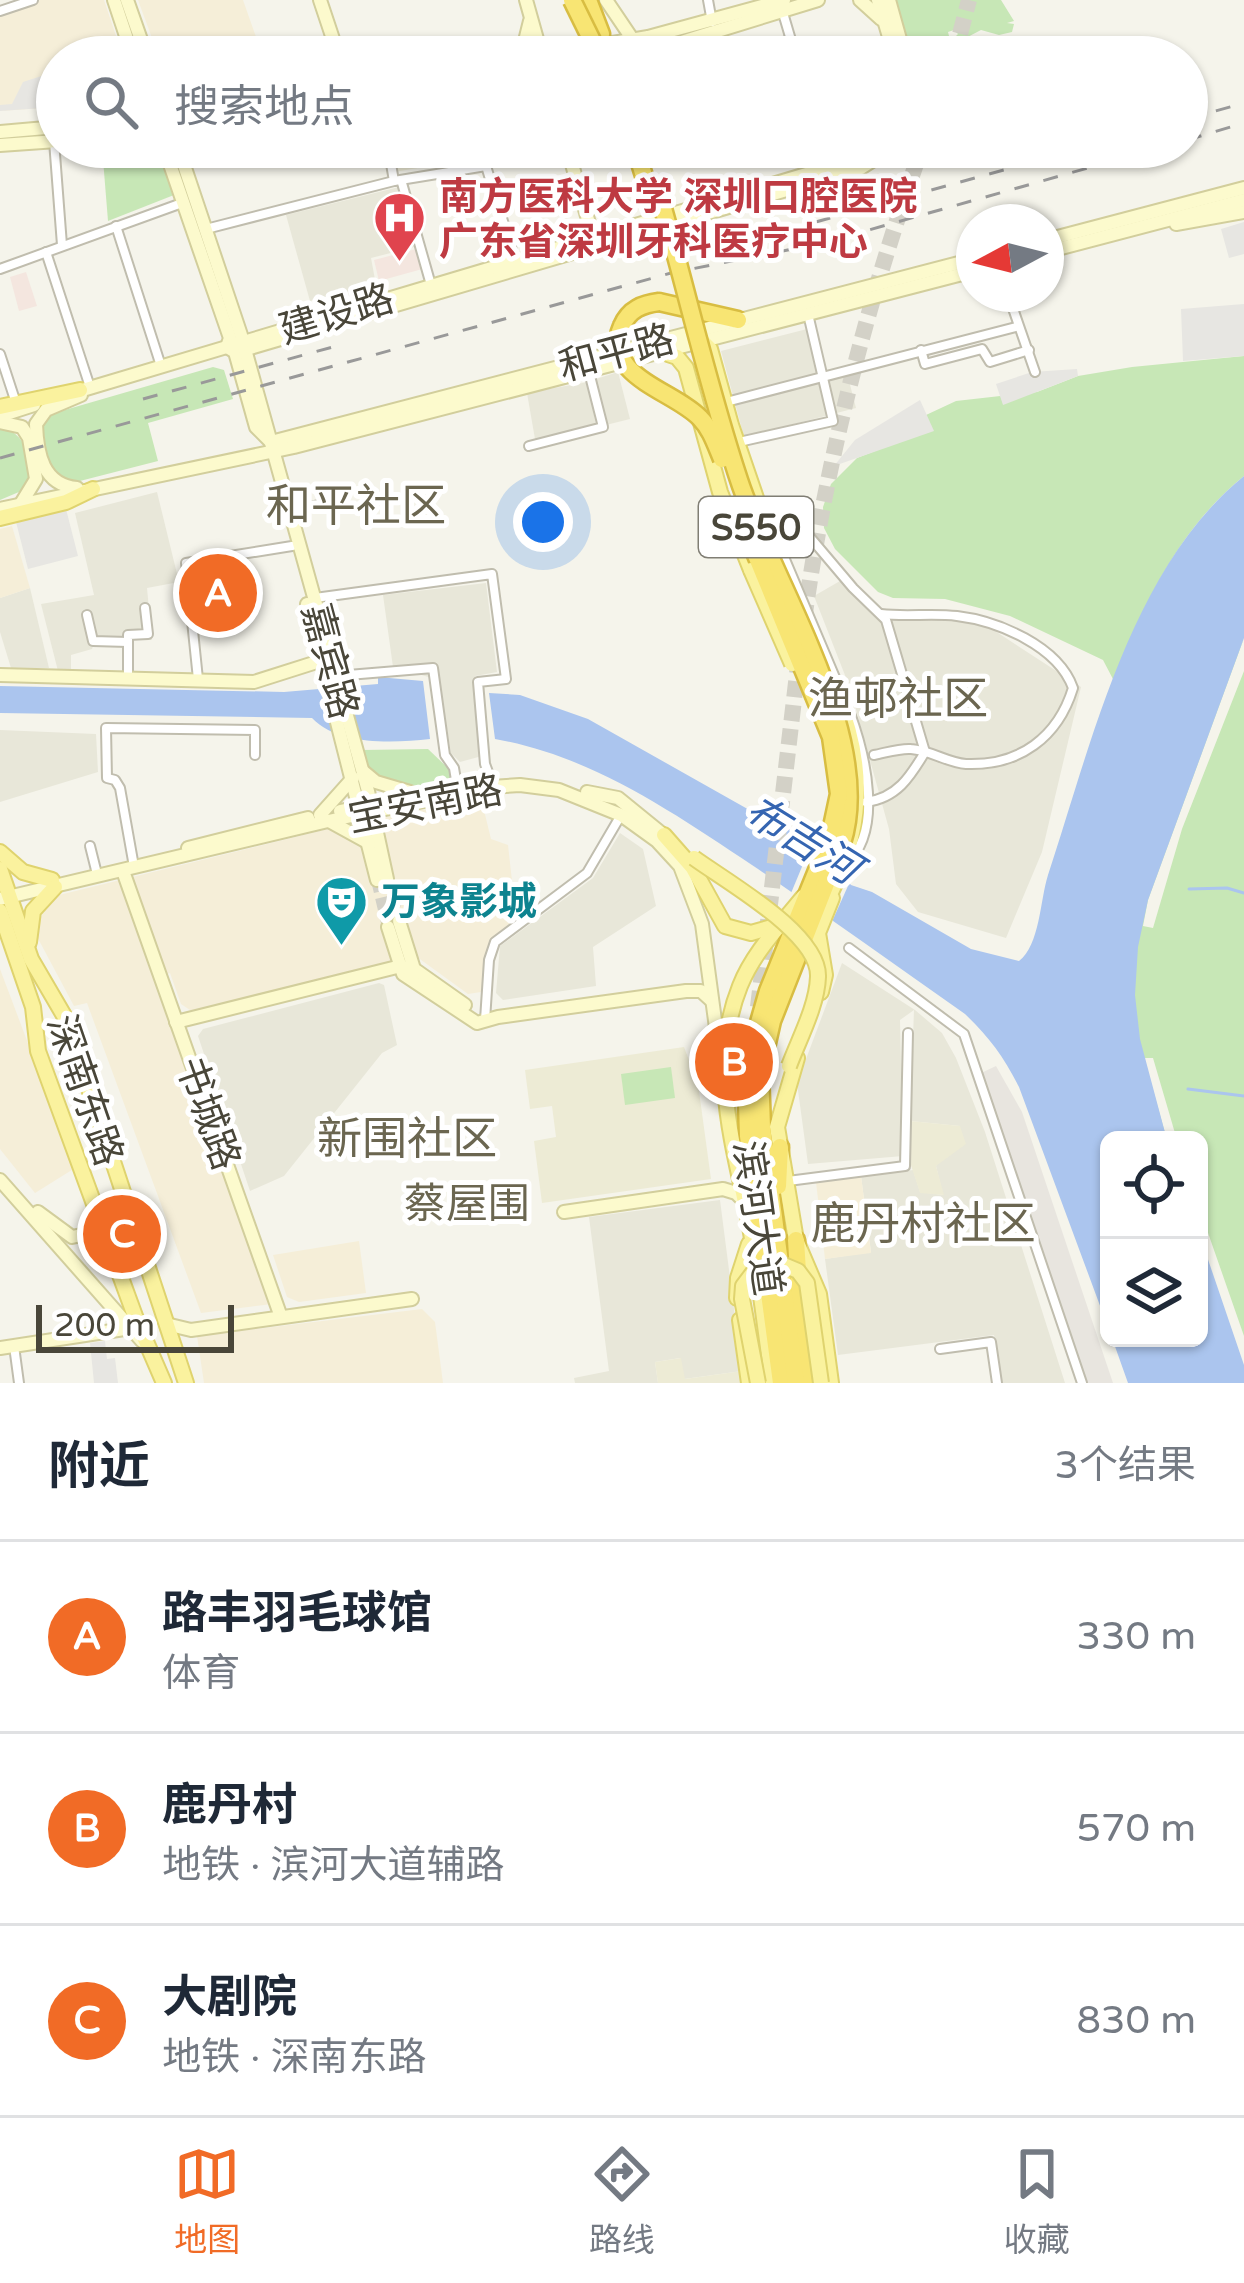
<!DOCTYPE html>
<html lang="zh">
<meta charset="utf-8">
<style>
body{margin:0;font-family:"Varela Round","Noto Sans SC",sans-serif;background:#f6f6f7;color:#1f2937}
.controls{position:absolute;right:36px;bottom:36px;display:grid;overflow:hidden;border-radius:18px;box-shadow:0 3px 9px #0004}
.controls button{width:108px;height:108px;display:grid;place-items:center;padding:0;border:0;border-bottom:3px solid #e0e1e3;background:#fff;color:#1f2937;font:60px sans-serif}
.compass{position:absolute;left:956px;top:204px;width:108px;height:108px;border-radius:50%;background:#fff;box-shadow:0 3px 9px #0004;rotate:263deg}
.scale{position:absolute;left:36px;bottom:30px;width:198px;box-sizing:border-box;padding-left:12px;border:6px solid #494639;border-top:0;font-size:33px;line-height:42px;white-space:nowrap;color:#494639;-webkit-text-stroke:9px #fff;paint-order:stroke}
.you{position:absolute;left:543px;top:522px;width:42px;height:42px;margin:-30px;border:9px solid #fff;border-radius:50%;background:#1a73e8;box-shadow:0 0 0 18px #1a73e833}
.badge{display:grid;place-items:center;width:78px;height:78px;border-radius:50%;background:#f16b26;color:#fff;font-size:39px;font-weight:700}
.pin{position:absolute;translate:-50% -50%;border:6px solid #fff;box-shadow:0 3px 12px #0006}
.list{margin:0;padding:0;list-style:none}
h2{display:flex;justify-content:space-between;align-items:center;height:156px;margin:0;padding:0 48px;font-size:51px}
h2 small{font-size:39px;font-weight:400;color:#747a83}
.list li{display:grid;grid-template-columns:78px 1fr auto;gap:36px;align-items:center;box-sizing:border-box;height:192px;padding:0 48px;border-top:3px solid #e0e1e3}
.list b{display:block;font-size:45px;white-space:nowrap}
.list p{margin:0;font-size:39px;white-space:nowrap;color:#747a83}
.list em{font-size:39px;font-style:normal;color:#747a83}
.icon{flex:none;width:66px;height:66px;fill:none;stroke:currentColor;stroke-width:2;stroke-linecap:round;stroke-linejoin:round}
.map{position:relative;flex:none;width:1244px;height:1383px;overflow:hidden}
.search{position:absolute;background:#fff;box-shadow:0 3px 9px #0004;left:36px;right:36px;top:36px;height:132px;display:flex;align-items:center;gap:30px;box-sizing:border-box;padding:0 42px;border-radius:66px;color:#747a83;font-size:45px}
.sheet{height:732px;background:#fff}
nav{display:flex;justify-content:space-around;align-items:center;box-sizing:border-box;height:168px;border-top:3px solid #e0e1e3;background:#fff;font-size:33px;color:#747a83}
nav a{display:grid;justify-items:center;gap:6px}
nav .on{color:#f16b26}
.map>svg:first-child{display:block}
.residential{fill:#e8e7d9}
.commercial{fill:#f5eed8}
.industrial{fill:#e8e5df}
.education{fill:#edebd5}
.medical{fill:#f4e6df}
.green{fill:#c7e7b6}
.parking{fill:#e7e6e2}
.water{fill:#abc5ee}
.pier{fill:#f5f4eb}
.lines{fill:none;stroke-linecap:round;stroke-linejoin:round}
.stream{stroke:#abc5ee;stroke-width:3}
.secondary-tunnel{stroke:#d3d1c7;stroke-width:12;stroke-dasharray:12 6;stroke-linecap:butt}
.highway-tunnel{stroke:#d3d1c7;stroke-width:16;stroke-dasharray:16 8;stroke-linecap:butt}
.street-casing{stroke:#c0bdae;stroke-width:12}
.secondary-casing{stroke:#d2ce9c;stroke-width:16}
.primary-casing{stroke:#dfd36e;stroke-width:18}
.highway-casing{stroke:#d8bd42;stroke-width:21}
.street{stroke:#fff;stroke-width:8}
.secondary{stroke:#fcfacd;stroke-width:12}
.primary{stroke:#faf29e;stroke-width:14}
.highway{stroke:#f8e573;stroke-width:16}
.rail{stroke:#999;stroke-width:3;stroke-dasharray:15 15;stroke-linecap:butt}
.primary-bridge-casing{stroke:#dfd36e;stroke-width:18;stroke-linecap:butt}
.highway-bridge-casing{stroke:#d8bd42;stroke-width:21;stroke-linecap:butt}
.primary-bridge{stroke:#faf29e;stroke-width:14}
.highway-bridge{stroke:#f8e573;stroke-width:16}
.labels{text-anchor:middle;stroke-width:10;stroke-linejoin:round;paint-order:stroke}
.shield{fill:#fff;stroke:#807e74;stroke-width:3}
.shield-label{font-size:36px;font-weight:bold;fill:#494639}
.health-label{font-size:39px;font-weight:bold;fill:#be3a42;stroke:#fff;text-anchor:start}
.street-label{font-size:39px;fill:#494639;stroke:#fff}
.culture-label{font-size:39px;font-weight:bold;fill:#0d838f;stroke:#fff;text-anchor:start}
.water-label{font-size:42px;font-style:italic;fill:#3565b1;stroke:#fff}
.neighbourhood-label{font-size:42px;fill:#6b6650;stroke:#fff}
.quarter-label{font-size:45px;fill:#6b6650;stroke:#fff}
</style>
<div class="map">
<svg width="1244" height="1383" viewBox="0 0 1244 1383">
<rect width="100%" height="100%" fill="#f5f4eb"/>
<g class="residential">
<path d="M399,187l15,60 -43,11 5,27 -66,16 -24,-86z"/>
<path d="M815,327l12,50 20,-4 9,35 -112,29 -23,-86z"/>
<path d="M618,372l12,47 -24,6 -10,-46z"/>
<path d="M588,382l8,44 -61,13 -8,-46z"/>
<path d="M157,492l22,90 -32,6 5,52h-57l-3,9 -21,6v16h-13l-17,-67 53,-9 -19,-82z"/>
<path d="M840,581l32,30 92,10 28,8 89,58 -39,165 -36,86 -88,-26 -22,-28 -7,-55 -39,-141 -36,-92z"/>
<path d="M486,583l11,89 -22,4 7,80 -22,6 -9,-9 -12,-73 -46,-13 -10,-72z"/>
<path d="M30,588l19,80h-38l-11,-36v-34z"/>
<path d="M0,730l96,4 2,38 -98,30z"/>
<path d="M620,833l23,16 13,57 -63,41 3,39 -93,14 -7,-7 4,-47 93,-68z"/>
<path d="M842,963l73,47 27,23 14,25 29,74 80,251h-64l-7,-48 -156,20 -13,-96 46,-7 -10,-76 52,-6 7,22 23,3 -7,-29 24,-40 -50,-5 4,-111 -14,10 3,136 -95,8 -11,-81z"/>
<path d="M379,983l5,2 13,60 -15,8 -98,123 -34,15 -52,-155 5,-7z"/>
<path d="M720,1200l22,171 -58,8 -4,-21 -25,4 3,21h-83l-1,-5 35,-7 -20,-154z"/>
</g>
<g class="commercial">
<path d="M40,0h64l19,57h-66v50l-57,4v-98z"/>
<path d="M138,0h105l20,57h-104z"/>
<path d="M12,526l18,62 -30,10v-69z"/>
<path d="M481,798l10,41 17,6 8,72 -27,27 -8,48 -13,2 -51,-37 -224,55 -12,-8 -11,-31 -14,5 116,326 -71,9 -114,-310 -13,3 -40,-75 17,-34 277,-68z"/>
<path d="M0,969l75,199 -40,25 -35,-44z"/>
<path d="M861,1176l10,77 -46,6 -9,-77z"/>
<path d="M359,1241l7,52 -67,9 -12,-5 -14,-42z"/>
<path d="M422,1309l13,13 8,61h-239l-7,-47z"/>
</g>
<path class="industrial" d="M996,1066l26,46 91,271h-34l-100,-309z"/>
<g class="education">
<path d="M391,147h85l1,11 -83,14z"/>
<path d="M684,1047l14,37 13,95 -169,24 -8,-62 22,-4 -4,-31 -22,3 -5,-39z"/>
<path d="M910,1121l50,5 6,18 -30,22 8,29 -24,-2 -11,-34z"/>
<path d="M681,1358l4,21 57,-8 2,12h-86l-3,-21z"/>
</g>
<g class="medical">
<path d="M420,248l6,20 -47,13 -5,-21z"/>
<path d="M26,272l11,34 -18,5 -9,-34z"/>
</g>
<g class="green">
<path d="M893,0h108l13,21 -7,2 7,1 -2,8 -13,3 -18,-5 -23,12 -5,-3 5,-5 -4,-4 -6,2 2,8 -15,5 11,5 2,7h-37z"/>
<path d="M102,147h56l16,48 -66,26z"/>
<path d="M1244,356v120c-66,54 -100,127 -130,205l-11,-21 -93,-44 -65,-17 -52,-1 -15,-6 -43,-43 -11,-21 -1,-21 8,-23 26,-26 18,-7 21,-22 60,-28 81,-9 41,-16 54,-9z"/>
<path d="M213,367l11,3 9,29 -85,24 10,38 -82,21 -25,-9 -12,-45 2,-6 10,-8z"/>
<path d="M4,428c23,6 33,41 22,61l-26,11v-71z"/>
<path d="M1244,638l-96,262 -5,26 10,2 29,-99 62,-158v665l-45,-129v-67h-22l-24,-82h-9l23,82h-11l-30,-111 23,-166z"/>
<path d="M428,749l23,22 1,10c-33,8 -61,12 -88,-13l-2,-18z"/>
<path d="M671,1067l4,31 -50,7 -4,-31z"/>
</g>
<g class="parking">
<path d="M57,71v36l-57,4v-6l12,-1 11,-22z"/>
<path d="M1244,222v32l-15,4 -8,-29z"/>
<path d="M1244,304v52l-61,5 -2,-52z"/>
<path d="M1077,369l1,7 -75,29 -7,-21 36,-12z"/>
<path d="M920,400l14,31 -100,35 21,-26z"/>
<path d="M66,509l12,47 -50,13 -12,-47z"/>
<path d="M105,1341l2,18 8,-1 3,25h-24l-4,-40z"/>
</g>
<g class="water">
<path d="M1244,476v162l-96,262 -10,47 -3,48 5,44 27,101h-58v190l-90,-243c-15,-30 -30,-50 -54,-73 -71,-50 -141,-100 -213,-149 -80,-53 -160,-109 -257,-126l-6,-46 31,2 68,24 188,106 35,11 40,49 21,7 99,57 48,12c21,-16 21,-61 29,-86 44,-133 83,-307 196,-399z"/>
<path d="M378,677l45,4 7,58c-36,4 -92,7 -118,-21l-312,-5v-27l284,6 94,-8z"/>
<path d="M1199,1233l45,132v18h-116l-16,-45h87z"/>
</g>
<path class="pier" d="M816,833l36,44 -22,49 -41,-28z"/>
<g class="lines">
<g class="stream">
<path d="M1189,889l38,-1 17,5"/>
<path d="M1188,1089l56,7"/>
</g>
<g class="secondary-tunnel">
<path d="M387,879l12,42"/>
<path d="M377,880l11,47"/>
</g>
<g class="highway-tunnel">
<path d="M954,57l15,-57"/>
<path d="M804,620c23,-163 63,-318 118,-473"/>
<path d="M758,1007l41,-350"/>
</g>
<defs>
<g id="street">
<path d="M708,0l4,22"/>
<path d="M0,11l33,-11"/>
<path d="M783,13l13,44"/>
<path d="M687,57l14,-4h37l53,-13"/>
<path d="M54,141l8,104"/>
<path d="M388,147l6,34"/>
<path d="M485,147l1,19 29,94"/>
<path d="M402,183l29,102"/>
<path d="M116,226l45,140"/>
<path d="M206,229l188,-48 92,-15"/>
<path d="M46,252l44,135"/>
<path d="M0,269l182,-66"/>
<path d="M1008,294l27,78"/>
<path d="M921,350l4,14 57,-15 8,13 39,-12"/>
<path d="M0,354l16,49"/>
<path d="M730,401l286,-74"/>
<path d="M739,442l94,-21 -25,-107"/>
<path d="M529,446l74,-19 -14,-55"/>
<path d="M291,511l50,-11"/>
<path d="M765,522l44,14 44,52 33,32 39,132c-15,25 -28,46 -59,50"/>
<path d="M773,531l69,163"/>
<path d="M315,598l177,-24 14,105 -28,3 7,82 6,16"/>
<path d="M87,615l6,26 35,1"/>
<path d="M336,676l97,-8 12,87 9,13 3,18"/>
<path d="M128,678v-43l20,-1 -3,-26"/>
<path d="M198,679l-12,-116 106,-17"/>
<path d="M874,755c11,-2 26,-7 37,-6 19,1 37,14 55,15 54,2 92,-27 107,-76 -15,-42 -75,-67 -116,-72 -25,-3 -50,1 -76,-2"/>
<path d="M90,846l6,24"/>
<path d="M133,861l-13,-73 -5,-8 -8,-2 -1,-50 149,2v25"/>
<path d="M846,864c38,-33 19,-110 4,-151"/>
<path d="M849,948l115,86 118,349"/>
<path d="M485,1020l4,-60 6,-18 92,-69 34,-58"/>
<path d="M788,1181l117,-15 3,-133"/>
<path d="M14,1346l5,37"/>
<path d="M940,1349l51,-7 6,41"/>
</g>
<g id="secondary">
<path d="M114,0l19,57"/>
<path d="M127,0l20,57"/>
<path d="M320,0l19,57"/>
<path d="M526,0l16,57"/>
<path d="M606,0l27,40"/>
<path d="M860,0l21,19"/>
<path d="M878,0l17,57"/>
<path d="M889,0l16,57"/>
<path d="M514,57l11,-16 5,-20"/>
<path d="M530,57l118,-20 136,-37"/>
<path d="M611,57l51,-9 156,-48"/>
<path d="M0,132l57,-5"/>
<path d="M0,145l57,-4"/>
<path d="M164,147l66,191 -3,9 8,5 21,75 14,14"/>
<path d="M178,147l63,188 127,456 19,88"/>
<path d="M567,147l26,90"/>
<path d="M1176,224l68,-12"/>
<path d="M1046,240l198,-52"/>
<path d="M1046,252l198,-52"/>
<path d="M250,348l611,-180 33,-21"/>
<path d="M76,392l777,-232 25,-13"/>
<path d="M0,416l34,-11"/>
<path d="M0,422l22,5 7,11 7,41 -14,23"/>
<path d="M271,442l703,-183"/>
<path d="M77,488c-34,-3 -40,-34 -41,-64l10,-14 35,-15"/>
<path d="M0,509l294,-62 680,-176"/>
<path d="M307,604l70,276"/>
<path d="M0,675l254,7 66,-21"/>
<path d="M364,772l12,10 34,10"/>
<path d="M587,792l31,6 43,35"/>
<path d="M340,811l109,-23"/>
<path d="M320,815l33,-37"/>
<path d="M329,821l40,22"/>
<path d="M188,848l120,-30"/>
<path d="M123,871l158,446"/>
<path d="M0,899l328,-78 163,-34 29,-2 39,5 62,25 36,26 23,25 22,58 19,141"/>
<path d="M399,921l15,48 51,36"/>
<path d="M388,927l15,47 74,49 21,-6 188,-26h15l11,10"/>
<path d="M176,1022l225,-56 16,7"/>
<path d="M0,1180l142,161"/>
<path d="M38,1212l34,25 14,-3 14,-13"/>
<path d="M564,1212l159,-23 13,4 9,9"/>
<path d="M166,1324l25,6 221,-31"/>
<path d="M0,1348l131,-20"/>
</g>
<g id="primary">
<path d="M695,334l15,15 21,76 38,111"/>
<path d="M668,354l9,3 9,11 34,124 31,78"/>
<path d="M0,407l80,-17"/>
<path d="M0,518l66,-16 27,-13"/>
<path d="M664,835l29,33 32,58 26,7 28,-8"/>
<path d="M0,852l23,20 29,8"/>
<path d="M0,869l31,90 35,60 120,364"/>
<path d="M826,902c37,-69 41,-135 10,-208"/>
<path d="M0,911l33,96 5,44 97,265 29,67"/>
<path d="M29,942l4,-31 22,-24"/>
<path d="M821,992l4,-17 -7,-42 14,-35"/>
<path d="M797,1058l-20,69 19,113 23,54 12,89"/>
<path d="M737,1298l1,-20 11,-34"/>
<path d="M740,1320l9,63"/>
<path d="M773,1383c-9,-60 -15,-122 -28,-181 -16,-73 -34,-144 -5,-216 14,-35 40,-60 63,-89"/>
</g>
<g id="highway">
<path d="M588,0l13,34"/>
<path d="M635,147l19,61"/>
<path d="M659,302l79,18"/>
<path d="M778,1186l2,-39"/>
<path d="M796,1240l4,63 11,80"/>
<path d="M781,1383l-33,-247 -2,-68 22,-77 61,-150"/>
<path d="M796,1383l-34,-256 -2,-53 12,-53 70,-178"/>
</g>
</defs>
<use href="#street" class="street-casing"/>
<use href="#secondary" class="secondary-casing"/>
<use href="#primary" class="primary-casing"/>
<use href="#highway" class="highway-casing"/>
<use href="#street" class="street"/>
<use href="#secondary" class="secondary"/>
<use href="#primary" class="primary"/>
<use href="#highway" class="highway"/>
<g class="rail">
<path d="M1187,119l57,-16"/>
<path d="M1187,140l57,-17"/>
<path d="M729,246l358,-99"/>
<path d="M143,399l197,-54"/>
<path d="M0,458l671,-185 152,-30 339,-96"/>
</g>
<defs>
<g id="primary-bridge">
<path d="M751,570l41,94"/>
<path d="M694,858c33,24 126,76 124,119 -1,29 -19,62 -29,89"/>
<path d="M758,1383l-16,-84 1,-13 12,-16 24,-7 19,8 9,12 14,100"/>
</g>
<g id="highway-bridge">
<path d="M572,0l28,57"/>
<path d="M662,205c26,91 47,185 77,275 34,104 137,257 103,363"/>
<path d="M659,302c-16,2 -30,7 -37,24 -22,50 53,65 78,92 11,11 16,27 22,41"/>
<path d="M737,509l94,228 8,57 -10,47"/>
</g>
</defs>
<use href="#primary-bridge" class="primary-bridge-casing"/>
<use href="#highway-bridge" class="highway-bridge-casing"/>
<use href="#primary-bridge" class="primary-bridge"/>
<use href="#highway-bridge" class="highway-bridge"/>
</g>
<defs>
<symbol id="hospital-pin" viewBox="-11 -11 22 30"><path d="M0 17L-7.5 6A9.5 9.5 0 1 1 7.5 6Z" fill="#e0444e" stroke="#fff"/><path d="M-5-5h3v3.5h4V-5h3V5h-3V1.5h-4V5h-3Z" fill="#fff"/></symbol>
<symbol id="theatre-pin" viewBox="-11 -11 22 30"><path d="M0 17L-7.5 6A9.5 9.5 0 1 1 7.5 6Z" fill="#0f9aa8" stroke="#fff"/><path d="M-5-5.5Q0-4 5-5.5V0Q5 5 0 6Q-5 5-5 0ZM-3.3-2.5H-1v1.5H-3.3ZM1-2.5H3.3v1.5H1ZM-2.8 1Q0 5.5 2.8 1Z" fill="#fff"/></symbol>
</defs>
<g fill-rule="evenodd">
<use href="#hospital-pin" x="370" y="188" width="59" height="81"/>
<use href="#theatre-pin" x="312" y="872" width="59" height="81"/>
</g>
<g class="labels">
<rect class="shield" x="699" y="497" width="114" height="60" rx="9"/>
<g class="shield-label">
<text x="756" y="540">S550</text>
</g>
<g class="health-label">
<text x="439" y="210">南方医科大学 深圳口腔医院<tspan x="439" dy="45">广东省深圳牙科医疗中心</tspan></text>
</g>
<g class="street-label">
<text transform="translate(336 313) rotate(-17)" y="14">建设路</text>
<text transform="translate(616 352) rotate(-15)" y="14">和平路</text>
<text transform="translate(331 661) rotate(75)" y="14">嘉宾路</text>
<text transform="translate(425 803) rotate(-11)" y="14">宝安南路</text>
<text transform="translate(86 1090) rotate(71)" y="14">深南东路</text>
<text transform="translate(209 1113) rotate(70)" y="14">书城路</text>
<text transform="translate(759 1218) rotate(82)" y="14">滨河大道</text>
</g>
<g class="culture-label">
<text x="381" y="915">万象影城</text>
</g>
<g class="water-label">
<text transform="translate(803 839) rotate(32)" y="15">布吉河</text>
</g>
<g class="neighbourhood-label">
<text x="467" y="1218">蔡屋围</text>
</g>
<g class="quarter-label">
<text x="356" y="521">和平社区</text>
<text x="898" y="714">渔邨社区</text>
<text x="407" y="1154">新围社区</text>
<text x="923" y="1239">鹿丹村社区</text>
</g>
</g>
</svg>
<div class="controls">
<button><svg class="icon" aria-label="locate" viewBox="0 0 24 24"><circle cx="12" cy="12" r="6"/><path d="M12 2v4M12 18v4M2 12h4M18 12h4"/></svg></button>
<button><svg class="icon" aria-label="layers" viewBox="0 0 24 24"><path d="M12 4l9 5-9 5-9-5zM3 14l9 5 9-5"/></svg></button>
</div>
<svg class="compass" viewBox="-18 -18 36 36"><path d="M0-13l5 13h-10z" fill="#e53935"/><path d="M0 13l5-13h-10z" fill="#747a83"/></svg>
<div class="scale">200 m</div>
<div class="you"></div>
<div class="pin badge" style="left:218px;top:593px">A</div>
<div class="pin badge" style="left:734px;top:1062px">B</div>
<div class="pin badge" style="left:122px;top:1234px">C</div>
<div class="search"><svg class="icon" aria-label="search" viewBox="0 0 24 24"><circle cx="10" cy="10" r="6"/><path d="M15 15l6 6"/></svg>搜索地点</div>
</div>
<section class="sheet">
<h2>附近<small>3个结果</small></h2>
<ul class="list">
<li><span class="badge">A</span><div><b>路丰羽毛球馆</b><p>体育</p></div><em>330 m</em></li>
<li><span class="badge">B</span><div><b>鹿丹村</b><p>地铁 · 滨河大道辅路</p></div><em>570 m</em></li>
<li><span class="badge">C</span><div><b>大剧院</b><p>地铁 · 深南东路</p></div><em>830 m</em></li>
</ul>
</section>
<nav>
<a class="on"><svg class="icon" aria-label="map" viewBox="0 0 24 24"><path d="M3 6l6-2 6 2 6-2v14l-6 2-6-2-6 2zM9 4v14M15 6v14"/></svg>地图</a>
<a><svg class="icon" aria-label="directions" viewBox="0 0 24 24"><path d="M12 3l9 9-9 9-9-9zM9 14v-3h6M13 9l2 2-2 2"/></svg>路线</a>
<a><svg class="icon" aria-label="saved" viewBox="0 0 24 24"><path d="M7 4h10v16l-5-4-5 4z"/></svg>收藏</a>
</nav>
